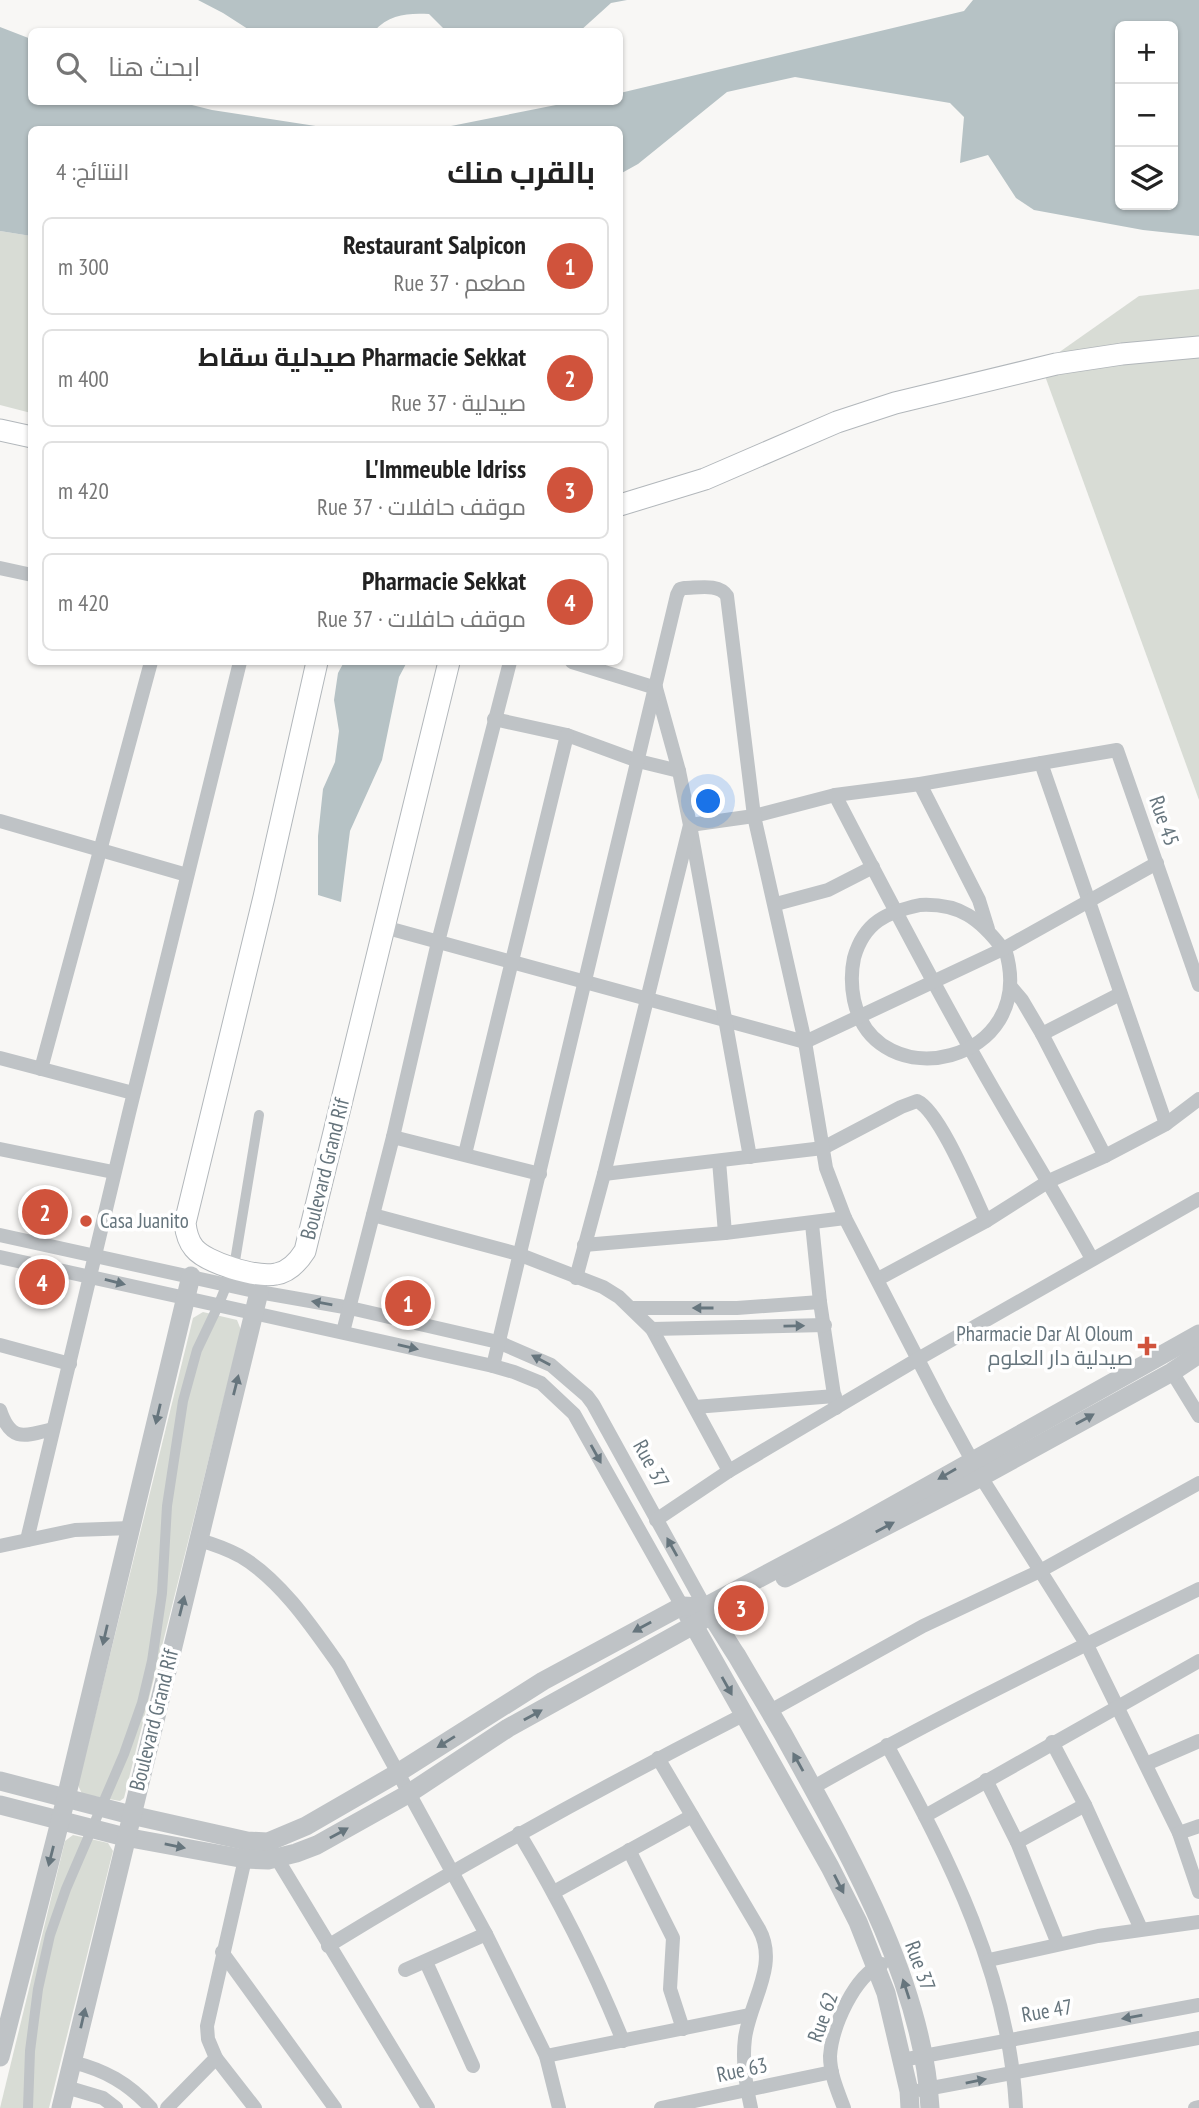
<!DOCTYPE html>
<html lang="ar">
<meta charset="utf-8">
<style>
body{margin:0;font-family:"PT Sans Narrow",Cairo,sans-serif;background:#f6f6f6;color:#222;direction:rtl}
.controls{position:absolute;right:21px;top:21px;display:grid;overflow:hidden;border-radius:10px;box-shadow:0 2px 5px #0004}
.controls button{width:63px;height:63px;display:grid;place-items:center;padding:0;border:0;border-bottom:2px solid #e0e0e0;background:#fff;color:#222;font:35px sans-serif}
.you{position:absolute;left:709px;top:802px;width:24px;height:24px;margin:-18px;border:5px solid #fff;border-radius:50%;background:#1a73e8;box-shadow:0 0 0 10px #1a73e833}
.badge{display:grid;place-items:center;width:46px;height:46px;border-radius:50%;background:#d0533c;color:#fff;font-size:23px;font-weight:700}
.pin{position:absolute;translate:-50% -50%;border:4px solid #fff;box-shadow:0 2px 7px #0006}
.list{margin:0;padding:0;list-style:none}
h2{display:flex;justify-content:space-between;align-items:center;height:91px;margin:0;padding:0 28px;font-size:30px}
h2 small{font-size:23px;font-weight:400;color:#767676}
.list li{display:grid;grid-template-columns:46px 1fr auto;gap:21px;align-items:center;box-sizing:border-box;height:98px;margin:0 14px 14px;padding:0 14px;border:2px solid #e0e0e0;border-radius:10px}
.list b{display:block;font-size:26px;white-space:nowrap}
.list p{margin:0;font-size:23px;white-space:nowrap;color:#767676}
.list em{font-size:23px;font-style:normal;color:#767676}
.icon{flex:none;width:38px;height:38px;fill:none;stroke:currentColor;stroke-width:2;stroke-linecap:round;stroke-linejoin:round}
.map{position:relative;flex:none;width:1199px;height:2108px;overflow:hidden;direction:ltr}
.search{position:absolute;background:#fff;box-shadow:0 2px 5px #0004;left:28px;top:28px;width:595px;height:77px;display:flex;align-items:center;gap:18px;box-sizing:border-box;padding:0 24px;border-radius:10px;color:#767676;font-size:26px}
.panel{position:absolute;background:#fff;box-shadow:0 2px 5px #0004;left:28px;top:126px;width:595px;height:539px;border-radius:10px;direction:rtl}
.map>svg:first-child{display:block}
.green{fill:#d8dcd5}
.water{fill:#b6c2c5;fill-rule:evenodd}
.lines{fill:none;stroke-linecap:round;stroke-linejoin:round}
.secondary-casing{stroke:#b2b7bb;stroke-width:23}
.pedestrian{stroke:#bfc3c6;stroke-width:10}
.minor{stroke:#bfc3c6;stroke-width:14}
.tertiary{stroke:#bfc3c6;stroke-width:19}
.secondary{stroke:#fff;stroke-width:21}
.oneway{fill:#66757d}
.poi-dot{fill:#d0533c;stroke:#fff;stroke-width:2.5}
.labels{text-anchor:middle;stroke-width:7;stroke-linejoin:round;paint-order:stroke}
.street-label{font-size:21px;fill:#66757d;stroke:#fff}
.poi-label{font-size:21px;fill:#66757d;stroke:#fff;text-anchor:start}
</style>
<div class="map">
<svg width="1199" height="2108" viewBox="0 0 1199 2108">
<rect width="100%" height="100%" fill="#f8f7f5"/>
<g class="green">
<path d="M0,231l31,5v177l-31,-8z"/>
<path d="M1199,289v511l-158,-435 98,-69z"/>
<path d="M203,1312l34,8 4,10 -117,468 -4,3 -38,-7 -4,-9 115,-467z"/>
<path d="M73,1835l35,8 5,8 -64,257h-49l65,-267z"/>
</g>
<g class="water">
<path d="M198,0h429l-16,3 -31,28h-134l-17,-17c-21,-1 -39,0 -55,17h-123l-28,-18z"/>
<path d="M973,0h226v236l-56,-6 -109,-20 -18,-12 -28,-43 -28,8 4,-46 -14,-14 -155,-26 -68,15 -89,72 -18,10v-44l-184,-1 135,-27h49v-9l344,-82zM1173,26v179h-53v-179z"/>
<path d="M0,27l31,12 1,63h148l32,8 123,19 -303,1 -1,106 -31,-5z"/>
<path d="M344,662h63l-8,15 -17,83 -32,71 -9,71 -23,-7v-59l5,-47 12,-27 4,-31 -5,-31 4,-27z"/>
</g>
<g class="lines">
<defs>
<g id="secondary">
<path d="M0,430l32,7"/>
<path d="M620,505l85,-26 132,-57 58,-19 161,-39 66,-10 77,-7"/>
<path d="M317,662l-53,235 -79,326c1,9 3,18 9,25 12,15 63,30 82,26 13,-2 22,-12 29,-23l144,-589"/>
</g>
</defs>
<use href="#secondary" class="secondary-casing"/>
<path class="pedestrian" d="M28,2108l2,-57 8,-62 12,-54 16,-46 58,-135 18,-51 10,-42 10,-68 5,-87 16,-105 14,-51 21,-44 16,-39 25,-152"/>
<g class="minor">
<path d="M0,568l32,7"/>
<path d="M572,662l84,26"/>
<path d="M494,719l73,16 71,26 41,10"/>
<path d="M1041,763l125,361"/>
<path d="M920,784l59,116 9,29"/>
<path d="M835,795c44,85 88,170 135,253 39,71 83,140 122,211"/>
<path d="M0,821l187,54"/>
<path d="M776,904l52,-14 45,-23"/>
<path d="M920,905c40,-2 60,14 83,44h2c36,115 -130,151 -151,51 -3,-15 -3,-28 0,-42 10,-36 33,-46 66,-53z"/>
<path d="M384,927l421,115 198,-93 154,-86"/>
<path d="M1011,987l11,13 20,34 63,122"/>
<path d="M1042,1034l78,-40"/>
<path d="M0,1058l133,35"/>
<path d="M41,1069l110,-407"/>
<path d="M393,1137l147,37"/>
<path d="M0,1149l113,23"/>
<path d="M465,1154l102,-419"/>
<path d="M750,1157l-60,-332 64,-9 81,-21 85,-11 197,-34 82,235"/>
<path d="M719,1161l6,72"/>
<path d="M604,1174l219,-26 78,-41 16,-6c23,10 57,95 69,120"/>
<path d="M373,1215l145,39 85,33 16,10 33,32 77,142"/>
<path d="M812,1224l8,78 16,106"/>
<path d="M0,1235l259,57 91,16 148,34 53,23 36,31 6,8 112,203"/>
<path d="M584,1245l141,-12 120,-15"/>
<path d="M0,1257l493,109 21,6 27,11 33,31 108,192"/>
<path d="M576,1278l28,-104 86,-349 -11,-54 -23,-83"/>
<path d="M878,1279l108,-58 63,-40 56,-25 61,-32 33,-25"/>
<path d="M632,1308h105l83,-6"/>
<path d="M652,1329l173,-4"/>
<path d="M343,1332l50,-195 45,-195 72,-280"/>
<path d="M0,1345l70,19"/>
<path d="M493,1366l184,-771 3,-6 4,-1c14,0 35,-5 43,8l27,220 51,226 21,126 19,50 95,184 41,75 106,168 92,188 20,59"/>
<path d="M1172,1372l27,44"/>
<path d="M695,1407l140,-11"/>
<path d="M0,1410c11,33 25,26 53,19"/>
<path d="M656,1520l73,-49 189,-112 281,-160"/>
<path d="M27,1540c69,-293 140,-586 213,-878"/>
<path d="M199,1540c14,4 28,9 41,16 40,23 73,72 99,109l147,269 60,122 13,52"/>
<path d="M0,1546l75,-16 56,-2"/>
<path d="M770,1711l153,-85 117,-55 159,-88"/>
<path d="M1052,1742l33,63 56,124"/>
<path d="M887,1745c63,115 122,231 129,363"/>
<path d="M658,1758l101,171c20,36 -9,72 -14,109 -3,24 1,47 6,70"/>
<path d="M1146,1764l53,-23"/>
<path d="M986,1780l31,62 41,102"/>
<path d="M812,1788c126,-72 257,-135 387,-199"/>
<path d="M925,1816l274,-155"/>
<path d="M519,1833c40,67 75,136 104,208"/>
<path d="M1179,1833l20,-7"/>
<path d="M1017,1842l68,-37"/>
<path d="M629,1850l44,88 -3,51 13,40"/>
<path d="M273,1852l155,256"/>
<path d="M554,1892l138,-76"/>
<path d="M328,1946c136,-83 274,-159 415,-231"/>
<path d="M222,1952l113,156"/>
<path d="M989,1960l109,-24 101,-14"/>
<path d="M426,1962l47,104"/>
<path d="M405,1970l81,-36"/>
<path d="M546,2056l203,-41"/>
<path d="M216,2058l39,50"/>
<path d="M902,2060l297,-55"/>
<path d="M72,2062c33,8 56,21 79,46"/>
<path d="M66,2087l37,11 13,10"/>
<path d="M921,2090l278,-52"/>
<path d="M167,2108l49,-50 -8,-19 -1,-13 38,-167"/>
<path d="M661,2108l171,-36"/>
<path d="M844,2108c-6,-16 -14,-34 -14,-52 2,-29 24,-80 52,-92"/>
<path d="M1195,2108l4,-1"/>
</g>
<g class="tertiary">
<path d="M785,1578l196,-101 191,-105 27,-18"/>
<path d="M705,1607c12,15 21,33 32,49 15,26 31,52 46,78 61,111 140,245 147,374"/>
<path d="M688,1615l142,252 28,55 28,71 23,98 1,17"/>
<path d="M0,1781l131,34 116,26 21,1 38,-16 90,-52 147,-93 139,-75 23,1 152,-81 342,-192"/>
<path d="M0,1805l125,32 120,22 23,1 28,-7 21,-8 91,-51 100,-66 218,-121"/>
<path d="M0,2057l66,-259 125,-522"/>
<path d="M61,2108l198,-816"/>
</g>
<use href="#secondary" class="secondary"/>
</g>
<defs><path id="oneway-solid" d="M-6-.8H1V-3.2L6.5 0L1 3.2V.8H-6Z" transform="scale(1.75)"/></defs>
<g class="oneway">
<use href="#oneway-solid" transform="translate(115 1282) rotate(14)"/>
<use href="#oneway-solid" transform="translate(322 1303) rotate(-170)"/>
<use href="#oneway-solid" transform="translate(703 1308) rotate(-180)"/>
<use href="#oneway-solid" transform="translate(794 1326) rotate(-1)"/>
<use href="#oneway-solid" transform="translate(408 1347) rotate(13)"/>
<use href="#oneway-solid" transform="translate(541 1360) rotate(-152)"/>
<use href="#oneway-solid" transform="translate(236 1385) rotate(-76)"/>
<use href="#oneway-solid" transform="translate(158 1414) rotate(103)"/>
<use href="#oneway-solid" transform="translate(1085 1419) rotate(-29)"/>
<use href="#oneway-solid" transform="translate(596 1454) rotate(61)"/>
<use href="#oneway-solid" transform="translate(947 1474) rotate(150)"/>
<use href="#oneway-solid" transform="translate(885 1527) rotate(-28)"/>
<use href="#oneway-solid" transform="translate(672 1547) rotate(-119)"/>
<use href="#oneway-solid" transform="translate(182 1606) rotate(-76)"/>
<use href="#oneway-solid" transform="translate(642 1627) rotate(151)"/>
<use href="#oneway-solid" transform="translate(105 1635) rotate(103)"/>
<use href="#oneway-solid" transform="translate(727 1686) rotate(61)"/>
<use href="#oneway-solid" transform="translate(533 1715) rotate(-29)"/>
<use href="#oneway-solid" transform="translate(446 1742) rotate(148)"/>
<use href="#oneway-solid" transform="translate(798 1762) rotate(-119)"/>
<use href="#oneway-solid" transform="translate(339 1833) rotate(-29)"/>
<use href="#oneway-solid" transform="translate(175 1846) rotate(11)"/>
<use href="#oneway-solid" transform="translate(51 1856) rotate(104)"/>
<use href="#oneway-solid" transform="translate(839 1884) rotate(63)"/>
<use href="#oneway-solid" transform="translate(906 1989) rotate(-108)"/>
<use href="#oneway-solid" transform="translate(1132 2017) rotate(170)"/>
<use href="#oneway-solid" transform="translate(83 2018) rotate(-77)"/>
<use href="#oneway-solid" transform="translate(976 2081) rotate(-11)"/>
</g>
<g class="poi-dot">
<circle cx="86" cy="1221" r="7"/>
<path d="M1143.5 1335.5h7v7h7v7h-7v7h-7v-7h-7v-7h7z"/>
</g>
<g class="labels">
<g class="street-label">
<text transform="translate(1164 821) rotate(71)" y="7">Rue 45</text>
<text transform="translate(325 1169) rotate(-76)" y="7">Boulevard Grand Rif</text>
<text transform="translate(651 1464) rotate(61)" y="7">Rue 37</text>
<text transform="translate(154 1720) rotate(-76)" y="7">Boulevard Grand Rif</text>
<text transform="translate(920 1966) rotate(70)" y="7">Rue 37</text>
<text transform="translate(1047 2011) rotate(-10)" y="7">Rue 47</text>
<text transform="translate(823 2017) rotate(-70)" y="7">Rue 62</text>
<text transform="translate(742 2070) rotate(-12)" y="7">Rue 63</text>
</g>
<g class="poi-label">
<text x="100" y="1228">Casa Juanito</text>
<text x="1133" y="1341" text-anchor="end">Pharmacie Dar Al Oloum<tspan x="1133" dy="24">صيدلية دار العلوم</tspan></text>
</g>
</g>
</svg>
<div class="controls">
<button>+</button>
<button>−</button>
<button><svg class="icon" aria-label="layers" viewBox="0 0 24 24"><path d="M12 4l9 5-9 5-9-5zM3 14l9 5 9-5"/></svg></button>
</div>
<div class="you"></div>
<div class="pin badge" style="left:408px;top:1303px">1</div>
<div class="pin badge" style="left:45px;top:1212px">2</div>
<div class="pin badge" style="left:741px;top:1608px">3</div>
<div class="pin badge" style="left:42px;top:1282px">4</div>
<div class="search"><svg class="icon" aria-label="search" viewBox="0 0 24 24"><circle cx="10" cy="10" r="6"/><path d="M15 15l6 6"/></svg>ابحث هنا</div>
<section class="panel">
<h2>بالقرب منك<small>النتائج: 4</small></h2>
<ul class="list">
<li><span class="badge">1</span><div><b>Restaurant Salpicon</b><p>مطعم · Rue 37</p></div><em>300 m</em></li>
<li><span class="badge">2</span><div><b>Pharmacie Sekkat صيدلية سقاط</b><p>صيدلية · Rue 37</p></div><em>400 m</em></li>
<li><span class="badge">3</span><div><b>L'Immeuble Idriss</b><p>موقف حافلات · Rue 37</p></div><em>420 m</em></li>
<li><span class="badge">4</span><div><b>Pharmacie Sekkat</b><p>موقف حافلات · Rue 37</p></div><em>420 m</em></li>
</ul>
</section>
</div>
